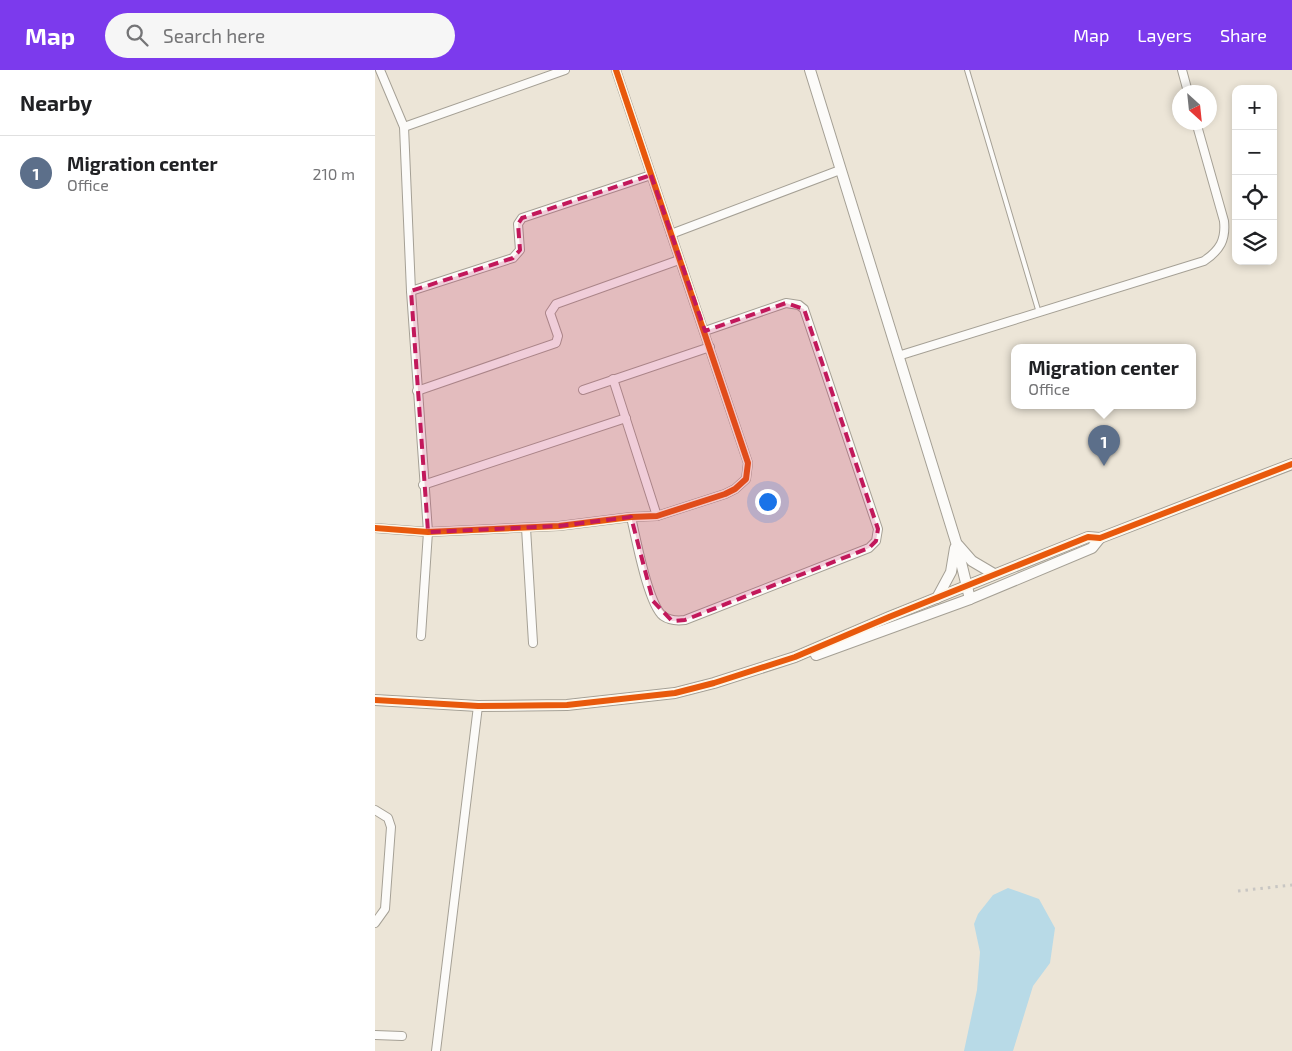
<!DOCTYPE html>
<meta charset="utf-8">
<style>
body{margin:0;font-family:"Exo 2",sans-serif;background:#f6f6f6;color:#202124}
.controls{position:absolute;right:15px;top:15px;display:grid;overflow:hidden;border-radius:10px;box-shadow:0 2px 8px #0003}
.controls button{width:45px;height:45px;display:grid;place-items:center;padding:0;border:0;border-bottom:1px solid #e0e0e0;background:#fff;color:#202124;font:25px sans-serif}
.compass{position:absolute;left:797px;top:15px;width:45px;height:45px;border-radius:50%;background:#fff;box-shadow:0 2px 8px #0003;rotate:153deg}
.you{position:absolute;left:392px;top:431px;width:18px;height:18px;margin:-12px;border:4px solid #fff;border-radius:50%;background:#1a73e8;box-shadow:0 0 0 8px #1a73e833}
.badge{display:grid;place-items:center;width:32px;height:32px;border-radius:50%;background:#7c3aed;color:#fff;font-size:16px;font-weight:700}
.pin{position:absolute;translate:-50% -41px;filter:drop-shadow(0 1px 2px #0008)}
.pin::after{content:'';position:absolute;top:26px;width:18px;height:15px;background:inherit;clip-path:polygon(0 0,100% 0,50% 100%)}
.popup{position:absolute;left:636px;top:274px;width:185px;height:65px;box-sizing:border-box;display:grid;place-content:center;border-radius:10px;background:#fff;filter:drop-shadow(0 1px 4px #0005);font-size:16px;white-space:nowrap;color:#757577}
.popup b{font-size:19px;color:#202124}
.popup::after{content:'';position:absolute;left:50%;top:100%;margin-left:-10px;border:10px solid transparent;border-top-color:#fff}
.list{margin:0;padding:0;list-style:none}
h2{display:flex;justify-content:space-between;align-items:center;height:65px;margin:0;padding:0 20px;font-size:21px}
h2 small{font-size:16px;font-weight:400;color:#757577}
.list li{display:grid;grid-template-columns:32px 1fr auto;gap:15px;align-items:center;box-sizing:border-box;height:75px;padding:0 20px;border-top:1px solid #e0e0e0}
.list b{display:block;font-size:19px;white-space:nowrap}
.list p{margin:0;font-size:16px;white-space:nowrap;color:#757577}
.list em{font-size:16px;font-style:normal;color:#757577}
.icon{flex:none;width:28px;height:28px;fill:none;stroke:currentColor;stroke-width:2;stroke-linecap:round;stroke-linejoin:round}
.map{position:relative;flex:none;width:917px;height:981px;overflow:hidden}
header{display:flex;align-items:center;gap:30px;box-sizing:border-box;height:70px;padding:0 25px;background:#7c3aed;color:#fff}
header strong{font-size:24px}
nav{display:flex;gap:28px;margin-inline-start:auto;font-size:18px}
.search{width:350px;height:45px;background:#f6f6f6;display:flex;align-items:center;gap:12px;box-sizing:border-box;padding:0 18px;border-radius:28px;color:#757577;font-size:19px}
main{display:flex}
aside{flex:1;background:#fff}
.map>svg:first-child{display:block}
.water{fill:#b8dae7}
.lines{fill:none;stroke-linecap:round;stroke-linejoin:round}
.service-casing{stroke:#a5a095;stroke-width:6}
.minor-casing{stroke:#a5a095;stroke-width:10}
.tertiary-casing{stroke:#a5a095;stroke-width:12}
.service{stroke:#fcfbf9;stroke-width:4}
.minor{stroke:#fcfbf9;stroke-width:8}
.tertiary{stroke:#fcfbf9;stroke-width:10}
.rail{stroke:#c8c6c3;stroke-width:3;stroke-dasharray:2.5 5;stroke-linecap:butt}
.cycleway-casing{stroke:#fef6e7;stroke-width:9}
.cycleway{stroke:#e8590c;stroke-width:6}
.marked{fill:#c2185b;fill-opacity:0.2;stroke:#c2185b;stroke-width:4;stroke-dasharray:10 6;stroke-linejoin:round}
</style>
<header>
<strong>Map</strong>
<div class="search"><svg class="icon" aria-label="search" viewBox="0 0 24 24"><circle cx="10" cy="10" r="6"/><path d="M15 15l6 6"/></svg>Search here</div>
<nav><a>Map</a><a>Layers</a><a>Share</a></nav>
</header>
<main>
<aside>
<h2>Nearby<small></small></h2>
<ul class="list">
<li><span class="badge" style="background:#5c6f8a">1</span><div><b>Migration center</b><p>Office</p></div><em>210 m</em></li>
</ul>
</aside>
<div class="map">
<svg width="917" height="981" viewBox="0 0 917 981">
<rect width="100%" height="100%" fill="#ece5d7"/>
<path class="water" d="M633,818l31,11 16,29 -5,35 -17,23 -20,65h-49l13,-61 3,-38 -6,-28 4,-10 15,-19z"/>
<g class="lines">
<defs>
<path id="service" d="M592,0l72,243"/>
<g id="minor">
<path d="M5,0l24,57 7,164 17,241 -7,104"/>
<path d="M807,0l6,22"/>
<path d="M29,57l161,-57"/>
<path d="M296,164l169,-64"/>
<path d="M36,221l102,-33 7,-8 -2,-26 4,-6 129,-43"/>
<path d="M523,286l306,-95c16,-11 22,-21 20,-40l-28,-99"/>
<path d="M238,309l44,137"/>
<path d="M208,320l127,-43"/>
<path d="M42,321l139,-48 2,-7 -8,-23 6,-9 123,-44"/>
<path d="M48,415l203,-67"/>
<path d="M256,447c5,21 17,87 32,99 7,5 14,5 22,4l184,-72 7,-7 2,-12 -74,-220 -5,-4 -13,-2 -81,28"/>
<path d="M0,458l53,4 131,-6 72,-9 26,-1 68,-22 10,-5 11,-10 2,-16 -132,-393"/>
<path d="M151,458l7,115"/>
<path d="M0,740l13,8 3,9 -6,82 -10,14"/>
<path d="M0,965l27,1"/>
<path d="M61,981l42,-345"/>
</g>
<g id="tertiary">
<path d="M435,0l146,472 14,57"/>
<path d="M583,475l14,16 22,13"/>
<path d="M562,528l14,-26 4,-24"/>
<path d="M441,585l154,-56 122,-51 8,-10"/>
<path d="M0,630l103,6 89,-1 108,-12 39,-10 81,-26 94,-40 199,-80 12,1 192,-74"/>
</g>
</defs>
<use href="#service" class="service-casing"/>
<use href="#minor" class="minor-casing"/>
<use href="#tertiary" class="tertiary-casing"/>
<use href="#service" class="service"/>
<use href="#minor" class="minor"/>
<use href="#tertiary" class="tertiary"/>
<path class="rail" d="M863,821l54,-6"/>
<defs>
<g id="cycleway">
<path d="M0,458l53,4 131,-6 72,-9 26,-1 68,-22 10,-5 11,-10 2,-16 -132,-393"/>
<path d="M0,630l103,6 89,-1 108,-12 39,-10 81,-26 94,-40 199,-80 12,1 192,-74"/>
</g>
</defs>
<use href="#cycleway" class="cycleway-casing"/>
<use href="#cycleway" class="cycleway"/>
</g>
<path class="marked" d="M276,105l54,156 81,-28 18,6 74,220 -2,12 -7,7 -184,72 -13,1 -19,-20 -22,-84 -72,9 -131,6 -17,-241 102,-33 7,-8 -2,-26 4,-6z"/>
</svg>
<div class="controls">
<button>+</button>
<button>−</button>
<button><svg class="icon" aria-label="locate" viewBox="0 0 24 24"><circle cx="12" cy="12" r="6"/><path d="M12 2v4M12 18v4M2 12h4M18 12h4"/></svg></button>
<button><svg class="icon" aria-label="layers" viewBox="0 0 24 24"><path d="M12 4l9 5-9 5-9-5zM3 14l9 5 9-5"/></svg></button>
</div>
<svg class="compass" viewBox="-18 -18 36 36"><path d="M0-13l5 13h-10z" fill="#e53935"/><path d="M0 13l5-13h-10z" fill="#757577"/></svg>
<div class="you"></div>
<div class="pin badge" style="left:729px;top:396px;background:#5c6f8a">1</div>
<div class="popup"><b>Migration center</b>Office</div>
</div>
</main>
